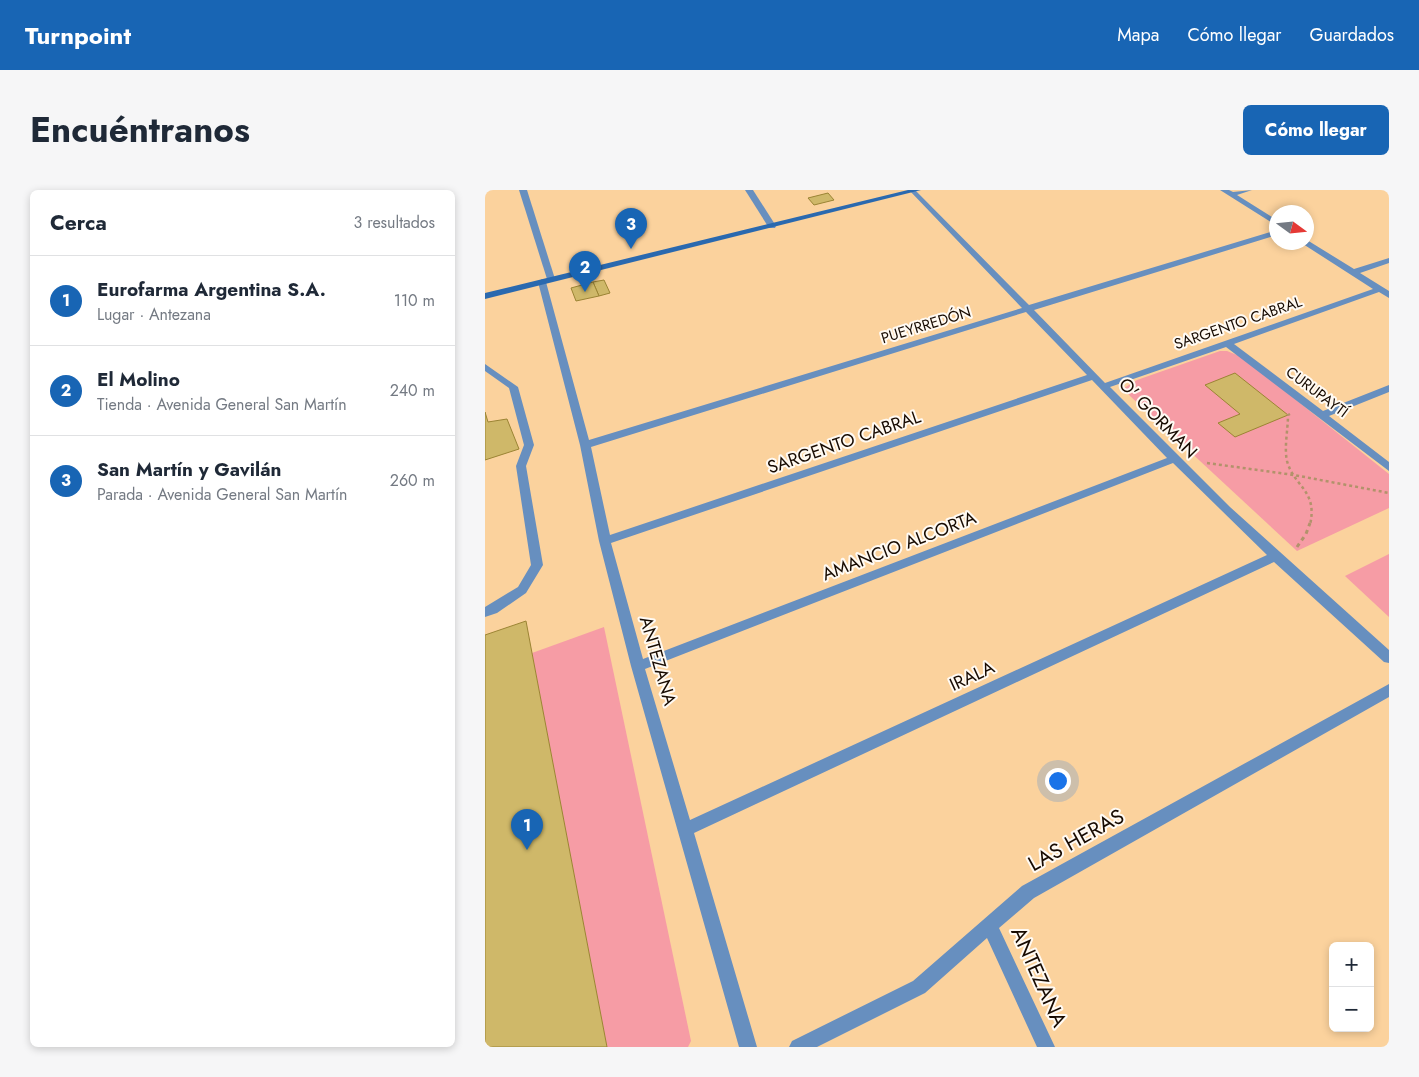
<!DOCTYPE html>
<html lang="es">
<meta charset="utf-8">
<style>
body{margin:0;font-family:Jost,sans-serif;background:#f6f6f7;color:#1f2937}
.controls{position:absolute;right:15px;bottom:15px;display:grid;overflow:hidden;border-radius:8px;box-shadow:0 2px 8px #0003}
.controls button{width:45px;height:45px;display:grid;place-items:center;padding:0;border:0;border-bottom:1px solid #e0e1e3;background:#fff;color:#1f2937;font:25px sans-serif}
.compass{position:absolute;left:784px;top:15px;width:45px;height:45px;border-radius:50%;background:#fff;box-shadow:0 2px 8px #0003;rotate:105deg}
.you{position:absolute;left:572px;top:590px;width:18px;height:18px;margin:-12px;border:4px solid #fff;border-radius:50%;background:#1a73e8;box-shadow:0 0 0 8px #1a73e833}
.badge{display:grid;place-items:center;width:32px;height:32px;border-radius:50%;background:#1865b4;color:#fff;font-size:16px;font-weight:700}
.pin{position:absolute;translate:-50% -41px;filter:drop-shadow(0 1px 2px #0008)}
.pin::after{content:'';position:absolute;top:26px;width:18px;height:15px;background:inherit;clip-path:polygon(0 0,100% 0,50% 100%)}
.list{margin:0;padding:0;list-style:none}
h2{display:flex;justify-content:space-between;align-items:center;height:65px;margin:0;padding:0 20px;font-size:21px}
h2 small{font-size:16px;font-weight:400;color:#747a83}
.list li{display:grid;grid-template-columns:32px 1fr auto;gap:15px;align-items:center;box-sizing:border-box;height:90px;padding:0 20px;border-top:1px solid #e0e1e3}
.list b{display:block;font-size:19px;white-space:nowrap}
.list p{margin:0;font-size:16px;white-space:nowrap;color:#747a83}
.list em{font-size:16px;font-style:normal;color:#747a83}
.map{position:relative;flex:none;width:904px;height:857px;overflow:hidden;border-radius:8px}
header{display:flex;align-items:center;gap:30px;box-sizing:border-box;height:70px;padding:0 25px;background:#1865b4;color:#fff}
header strong{font-size:24px}
nav{display:flex;gap:28px;margin-inline-start:auto;font-size:18px}
.intro{display:flex;align-items:center;justify-content:space-between;box-sizing:border-box;height:120px;padding:0 30px}
h1{margin:0;font-size:35px}
.button{padding:12px 22px;border-radius:8px;background:#1865b4;color:#fff;font-size:18px;font-weight:700}
main{display:flex;gap:30px;padding:0 30px}
aside{flex:1;background:#fff;border-radius:8px;box-shadow:0 2px 8px #0003}
.map>svg:first-child{display:block}
.green{fill:#f69ca5}
.building{fill:#cfb869;stroke:#9b8434}
.lines{fill:none;stroke-linecap:round;stroke-linejoin:round}
.path-far1{stroke:#b2926b;stroke-width:2.5;stroke-dasharray:3 3;stroke-linecap:butt}
.path{stroke:#b2926b;stroke-width:3;stroke-dasharray:4 4;stroke-linecap:butt}
.service{fill:#678fbf;fill-rule:evenodd}
.minor{fill:#678fbf;fill-rule:evenodd}
.secondary{fill:#2a69af;fill-rule:evenodd}
.labels{text-anchor:middle;stroke-width:4;stroke-linejoin:round;paint-order:stroke}
.far-street-label{font-size:15px;fill:#170a00;stroke:#fffaf3}
.street-label{font-size:18px;fill:#170a00;stroke:#fffaf3}
.near-street-label{font-size:21px;fill:#170a00;stroke:#fffaf3}
</style>
<header>
<strong>Turnpoint</strong>
<nav><a>Mapa</a><a>Cómo llegar</a><a>Guardados</a></nav>
</header>
<div class="intro"><h1>Encuéntranos</h1><a class="button">Cómo llegar</a></div>
<main>
<aside>
<h2>Cerca<small>3 resultados</small></h2>
<ul class="list">
<li><span class="badge">1</span><div><b>Eurofarma Argentina S.A.</b><p>Lugar · Antezana</p></div><em>110 m</em></li>
<li><span class="badge">2</span><div><b>El Molino</b><p>Tienda · Avenida General San Martín</p></div><em>240 m</em></li>
<li><span class="badge">3</span><div><b>San Martín y Gavilán</b><p>Parada · Avenida General San Martín</p></div><em>260 m</em></li>
</ul>
</aside>
<div class="map">
<svg width="904" height="857" viewBox="0 0 904 857">
<rect width="100%" height="100%" fill="#fbd29d"/>
<g class="green">
<path d="M735,161h7l15,6 147,117v34l-92,43 -167,-155 -6,-8 13,-8z"/>
<path d="M904,364v63l-44,-41z"/>
<path d="M119,437l87,414 -3,6h-81l-75,-394z"/>
</g>
<g class="building">
<path d="M343,3l6,7 -20,5 -6,-7z"/>
<path d="M119,90l6,13 -11,3 -6,-14z"/>
<path d="M108,92l6,14 -23,5 -5,-13z"/>
<path d="M750,183l53,42 -53,22 -17,-14 22,-9 -35,-29z"/>
<path d="M0,222l3,10 19,-3 12,30 -34,11z"/>
<path d="M41,431l6,32 75,394h-122v-412z"/>
</g>
<g class="lines">
<g class="path-far1">
<path d="M805,224l-2,1c0,15 -4,32 -1,46 7,26 31,29 23,64"/>
<path d="M722,273l87,12 95,18"/>
</g>
<path class="path" d="M812,357l9,-13 4,-11"/>
<path class="service" d="M0,174l33,23 16,58 -8,21 17,99 -17,28 -29,20 -12,4v-10l33,-20 13,-22 -15,-99 8,-21 -15,-57 -24,-17z"/>
<g class="minor">
<path d="M34,0h8l28,89 -1,2 -7,-2z"/>
<path d="M260,0h8l23,36 -1,2h-6z"/>
<path d="M424,0h6l114,115 248,-75v5l-243,75 71,73 268,-94 -70,-45 4,-2v-2l47,29 35,-11v5l-29,10 29,18v7l-10,-6 -145,52 89,67 66,-26v7l-60,24 60,46v9l-163,-124 -116,40 120,120 159,143v13l-5,-1 -110,-100 -580,271 63,214h-18l-108,-381 -32,-125 -19,-96 -42,-163 4,-3 4,3 43,158 433,-132zM541,122l61,63 -477,160 -19,-88zM607,190l75,78 -524,201 -32,-116zM688,273l94,92 -577,265 -45,-151z"/>
<path d="M735,0h9l4,2 19,-2 -15,5 40,25v6z"/>
<path d="M904,494v13l-355,201 -35,30 56,119h-18l-50,-109 -62,55 -108,54h-28l3,-6 121,-60 109,-95z"/>
</g>
<path class="secondary" d="M423,0h13l-436,109v-6z"/>
</g>
<g class="labels">
<g class="far-street-label">
<text transform="translate(753 133) rotate(-19)" y="5">SARGENTO CABRAL</text>
<text transform="translate(441 135) rotate(-17)" y="5">PUEYRREDÓN</text>
<text transform="translate(832 202) rotate(37)" y="5">CURUPAYTÍ</text>
</g>
<g class="street-label">
<text transform="translate(673 228) rotate(46)" y="6">O' GORMAN</text>
<text transform="translate(359 252) rotate(-19)" y="6">SARGENTO CABRAL</text>
<text transform="translate(414 356) rotate(-21)" y="6">AMANCIO ALCORTA</text>
<text transform="translate(173 471) rotate(74)" y="6">ANTEZANA</text>
<text transform="translate(487 486) rotate(-25)" y="6">IRALA</text>
</g>
<g class="near-street-label">
<text transform="translate(591 650) rotate(-29)" y="7">LAS HERAS</text>
<text transform="translate(554 787) rotate(66)" y="7">ANTEZANA</text>
</g>
</g>
</svg>
<div class="controls">
<button>+</button>
<button>−</button>
</div>
<svg class="compass" viewBox="-18 -18 36 36"><path d="M0-13l5 13h-10z" fill="#e53935"/><path d="M0 13l5-13h-10z" fill="#747a83"/></svg>
<div class="you"></div>
<div class="pin badge" style="left:42px;top:660px">1</div>
<div class="pin badge" style="left:100px;top:102px">2</div>
<div class="pin badge" style="left:146px;top:59px">3</div>
</div>
</main>
